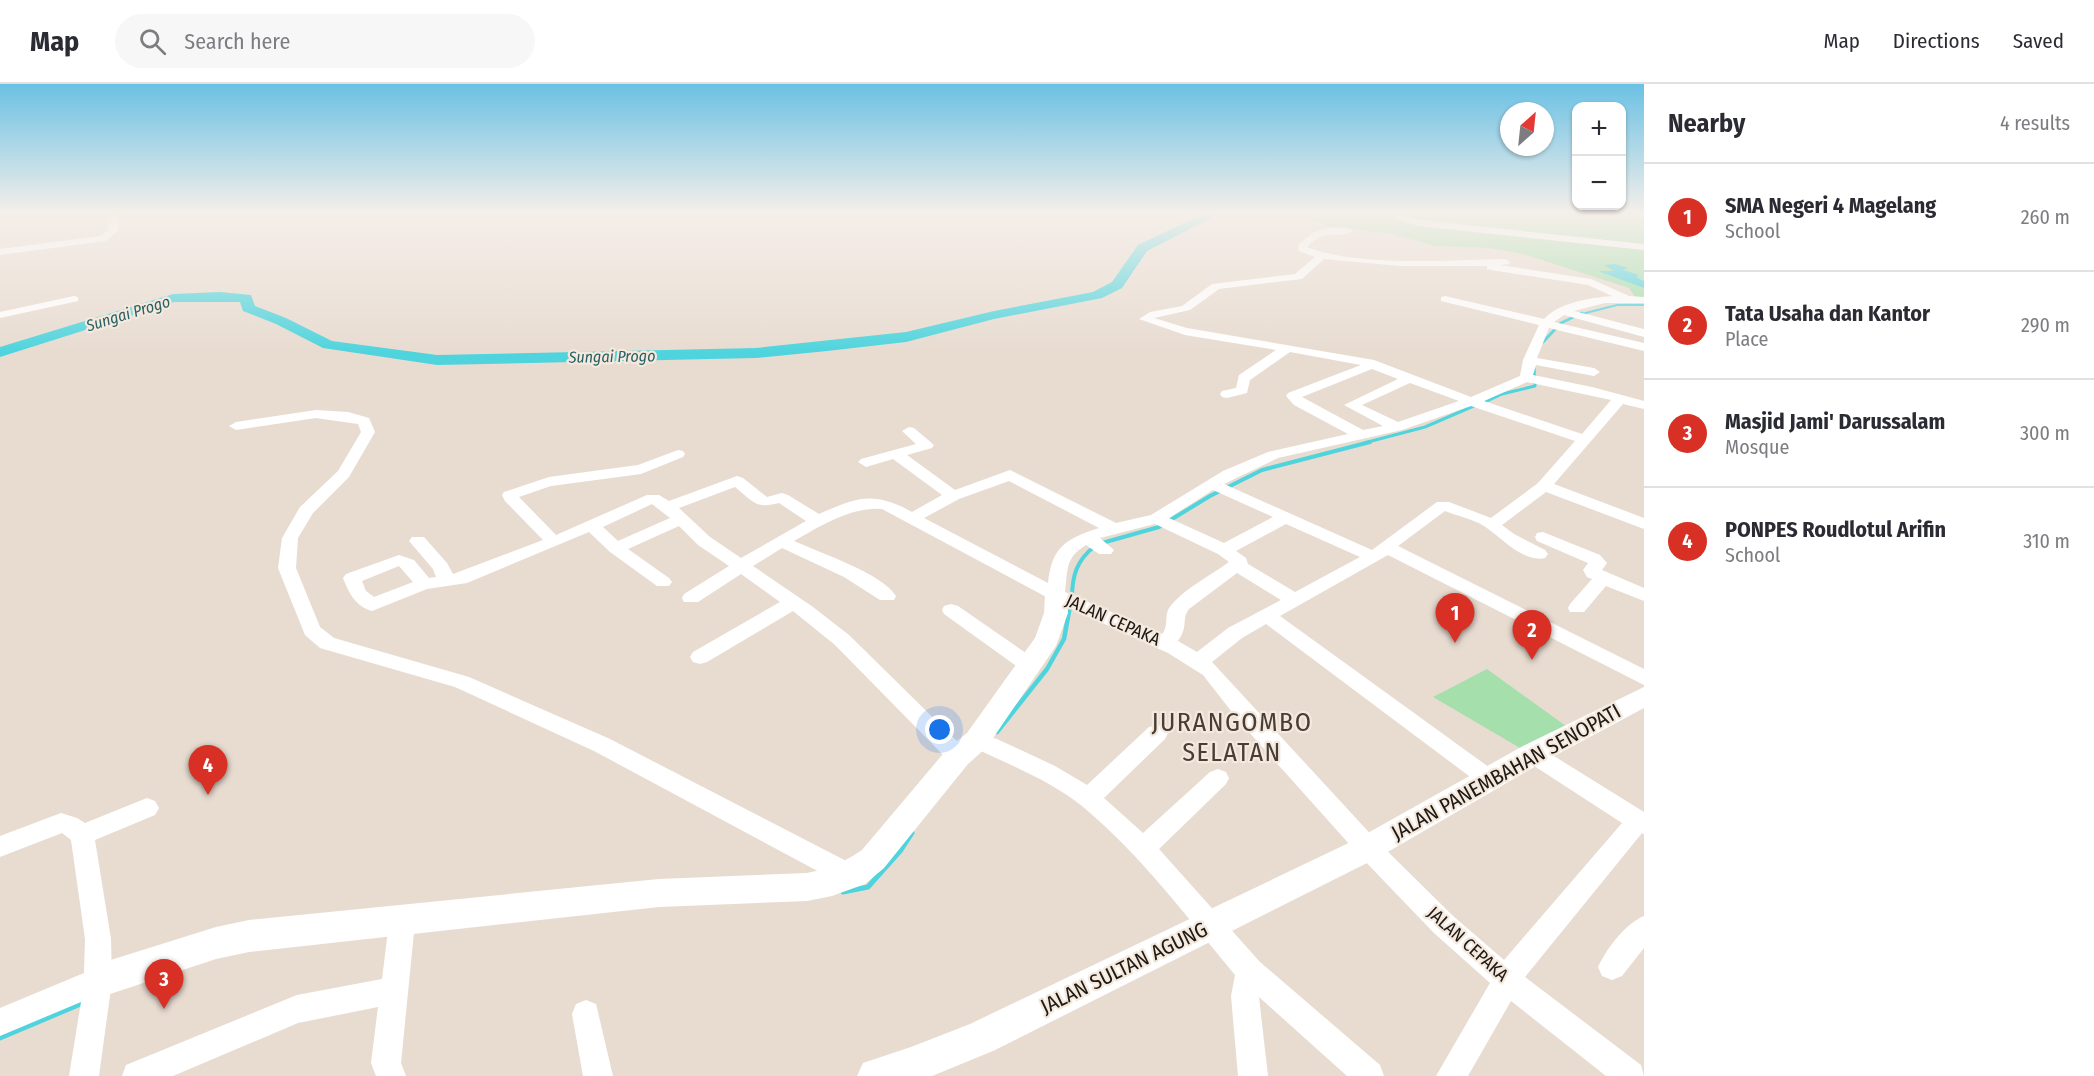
<!DOCTYPE html>
<meta charset="utf-8">
<style>
body{margin:0;font-family:"Fira Sans Condensed",sans-serif;background:#f7f7f7;color:#2b2b33}
.controls{position:absolute;right:18px;top:18px;display:grid;overflow:hidden;border-radius:12px;box-shadow:0 2px 4px #0004}
.controls button{width:54px;height:54px;display:grid;place-items:center;padding:0;border:0;border-bottom:2px solid #e1e1e2;background:#fff;color:#2b2b33;font:30px sans-serif}
.compass{position:absolute;left:1500px;top:18px;width:54px;height:54px;border-radius:50%;background:#fff;box-shadow:0 2px 4px #0004;rotate:27deg}
.you{position:absolute;left:940px;top:646px;width:21px;height:21px;margin:-15px;border:4px solid #fff;border-radius:50%;background:#1a73e8;box-shadow:0 0 0 9px #1a73e833}
.badge{display:grid;place-items:center;width:39px;height:39px;border-radius:50%;background:#d93025;color:#fff;font-size:20px;font-weight:700}
.pin{position:absolute;translate:-50% -50px;filter:drop-shadow(0 2px 3px #0008)}
.pin::after{content:'';position:absolute;top:32px;width:21px;height:18px;background:inherit;clip-path:polygon(0 0,100% 0,50% 100%)}
.list{margin:0;padding:0;list-style:none}
h2{display:flex;justify-content:space-between;align-items:center;height:78px;margin:0;padding:0 24px;font-size:26px}
h2 small{font-size:20px;font-weight:400;color:#7c7c81}
.list li{display:grid;grid-template-columns:39px 1fr auto;gap:18px;align-items:center;box-sizing:border-box;height:108px;padding:0 24px;border-top:2px solid #e1e1e2}
.list b{display:block;font-size:22px;white-space:nowrap}
.list p{margin:0;font-size:20px;white-space:nowrap;color:#7c7c81}
.list em{font-size:20px;font-style:normal;color:#7c7c81}
.icon{flex:none;width:33px;height:33px;fill:none;stroke:currentColor;stroke-width:2;stroke-linecap:round;stroke-linejoin:round}
.map{position:relative;flex:none;width:1644px;height:992px;overflow:hidden}
header{display:flex;align-items:center;gap:36px;box-sizing:border-box;height:84px;padding:0 30px;background:#fff;border-bottom:2px solid #e1e1e2}
header strong{font-size:28px}
nav{display:flex;gap:33px;margin-inline-start:auto;font-size:21px}
.search{width:420px;height:54px;background:#f7f7f7;display:flex;align-items:center;gap:15px;box-sizing:border-box;padding:0 21px;border-radius:33px;color:#7c7c81;font-size:22px}
main{display:flex}
aside{flex:1;background:#fff}
.map>svg:first-child{display:block}
.green{fill:#a5dfac}
.water{fill:#4fd4dd}
.lines{fill:none;stroke-linecap:round;stroke-linejoin:round}
.stream-far4{stroke:#4fd4dd;stroke-width:2}
.stream-far3{stroke:#4fd4dd;stroke-width:3}
.stream-far2{stroke:#4fd4dd;stroke-width:4}
.stream-far1{stroke:#4fd4dd;stroke-width:4.5}
.stream{stroke:#4fd4dd;stroke-width:5}
.river{fill:#4fd4dd;fill-rule:evenodd}
.minor{fill:#fff;fill-rule:evenodd}
.major{fill:#fff;fill-rule:evenodd}
.labels{text-anchor:middle;stroke-width:4.5;stroke-linejoin:round;paint-order:stroke}
.far-water-label{font-size:16px;font-style:italic;fill:#296064;stroke:#f5e9de}
.street-label{font-size:18px;fill:#1d1915;stroke:#f5e9de}
.near-street-label{font-size:21px;fill:#1d1915;stroke:#f5e9de}
.near-quarter-label{font-size:26px;letter-spacing:1.5px;fill:#483e36;stroke:#f5e9de}
</style>
<header>
<strong>Map</strong>
<div class="search"><svg class="icon" aria-label="search" viewBox="0 0 24 24"><circle cx="10" cy="10" r="6"/><path d="M15 15l6 6"/></svg>Search here</div>
<nav><a>Map</a><a>Directions</a><a>Saved</a></nav>
</header>
<main>
<div class="map">
<svg width="1644" height="992" viewBox="0 0 1644 992">
<rect width="100%" height="100%" fill="#e8dcd1"/>
<g class="green">
<path d="M1292,129h352v89l-7,-2 -8,-12 -106,-34 -34,-6 -54,-2 -43,-12 -69,-9z"/>
<path d="M1487,585l90,65 -45,21 -99,-58z"/>
</g>
<path class="water" d="M1615,180l13,4 -5,2 16,5 -3,2 8,4v7l-46,-17h16l-10,-6z"/>
<g class="lines">
<path class="stream-far4" d="M1578,231l39,-10h27"/>
<g class="stream-far3">
<path d="M1543,258l18,-19 21,-10"/>
<path d="M1483,319l19,-9 33,-8 -1,-18"/>
<path d="M1364,359l61,-16 51,-22"/>
</g>
<g class="stream-far2">
<path d="M1102,459l57,-16 51,-31 52,-26 108,-28"/>
<path d="M1072,514c0,-23 5,-38 23,-52"/>
</g>
<path class="stream-far1" d="M997,648l50,-63 17,-30 6,-33"/>
<g class="stream">
<path d="M843,808l25,-5 33,-37 11,-17"/>
<path d="M0,954l83,-35"/>
</g>
<path class="river" d="M1205,129h16l-74,38 -25,37 -20,10 -108,21 -88,23 -79,9 -71,7 -319,7 -114,-17 -47,-24 -33,-13 -3,-9h-66l-174,55v-10l173,-53 47,-2 31,3 4,11 31,12 46,23 105,14 319,-7 150,-16 88,-21 99,-19 19,-10 26,-37z"/>
<g class="minor">
<path d="M109,129h10l-1,18 -12,10 -106,14v-6l100,-13 8,-6z"/>
<path d="M1394,129h10l1,3 15,4 224,24v6l-225,-24 -21,-6z"/>
<path d="M1329,144h19l5,3c-14,9 -28,-4 -46,16 51,20 143,13 198,12l5,3 -1,2 -9,1 91,14 38,17 15,1v6h-39l-31,8 70,18v8l-80,-22 -10,7 90,21v8l-95,-23 -12,30 57,10 6,4 -6,4 -58,-11 -3,10 59,12 52,14v8l-21,-5 -69,80 90,34v11l-98,-37 -44,33 12,9 31,16 3,4 -3,4c-22,5 -44,-21 -61,-32 -11,-7 -27,-10 -39,-15l-47,35 246,123v16l-256,-130 -108,61 217,157 3,6 -3,6 -8,3 -8,-3 -215,-161 -24,14 -30,24 165,179 75,74 52,45 118,-137 -97,-63 -3,-6 3,-6 8,-3 8,3 103,64v22l-2,-1 -117,144 116,88 3,11h-38l-95,-75 -43,75h-32l54,-93 -56,-50 -75,-78 -120,-134 -36,-46 -35,-22 -118,-54 -168,-90c-32,-2 -61,17 -88,32 26,12 88,32 102,55l-2,4h-14l-36,-23 -62,-29 -29,18 60,41 36,28 117,115 3,6 -3,6 -8,3 -8,-3 -115,-117 -42,-34 -86,51 -7,2 -7,-2 -3,-5 3,-5 87,-50 -39,-28 -43,28h-14l-2,-4 2,-4 45,-28 -31,-21 -19,-19 -51,23 41,29 3,4 -3,4h-12l-47,-34 -21,-20 -122,51 -40,6 -55,22c-17,-5 -23,-18 -29,-33l3,-4 53,-19 15,5 15,18 7,-1 -3,-8 -24,-28 3,-4h12l23,26 6,11 90,-34 -38,-39 -3,-6 2,-3 45,-15 89,-12 40,-15 5,1 2,3 -2,3 -42,17 -90,12 -32,11 37,38 91,-40h12l10,6 68,-25 6,2 24,19 15,-4 6,2 31,19c39,-17 54,-23 93,-2l30,-17 -49,-36 -27,8 -8,-5 3,-3 55,-15 -14,-13 7,-4 5,1 20,17 -2,3 -25,7 48,35 55,-20 106,53 35,-8 72,-44 45,-19 80,-18 -54,-29 -8,-9 2,-3 73,-28 -71,-13 -40,28 -3,13 -20,5 -5,-1 -2,-3 2,-3 14,-3 3,-13 37,-25 -91,-15 -46,-16 11,-7 32,-6 30,-22 83,-10 20,-17 -17,-6 1,-7 15,-12zM1324,175l76,7h87v3l4,1 97,15 24,11c-22,2 -52,6 -68,23l-99,-23 -4,1v4l98,24 -16,35 -3,16 -49,21 -97,-37 -187,-32 -33,-10 36,-8 29,-21 83,-10zM1372,285l26,10 -54,26 39,21 -20,4 -61,-33zM1527,298l84,18 -29,34 -98,-33zM1410,299l49,18 -61,21 -36,-17zM1471,322l104,35 -37,42 -47,35 -42,-16h-12l-65,48 -148,-66 54,-26 124,-28zM1009,397l90,47c-34,11 -47,19 -51,55l-124,-65 35,-19zM735,403c19,15 20,22 44,16l27,18 -65,37 -31,-21 -31,-29zM1213,406l60,27 -49,26 -55,-25zM652,420l18,14 -52,23 -15,-14zM1155,440l63,30 11,8c-19,14 -46,27 -60,46 -5,9 0,18 -7,26l-97,-42c3,-23 0,-34 21,-47l13,9h12l3,-4 -14,-12zM1286,440l74,33 -65,35 -47,-28 -2,-6 -10,-7zM399,482l14,16 -39,15 -8,-6 -4,-10zM1237,489l44,27 -53,28 -31,24 -19,-11c11,-15 3,-22 11,-32z"/>
<path d="M74,212l4,1v4l-78,17v-6z"/>
<path d="M316,326l32,2 21,6 6,14 -26,45 -36,36 -15,25 -2,30 24,59 14,11 135,39 141,62 246,127 4,8 -4,8 -9,3 -9,-3 -244,-131 -139,-64 -135,-39 -15,-13 -27,-67 4,-30 18,-31 38,-36 23,-39 -3,-8 -42,-6 -80,12 -7,-4 7,-4z"/>
<path d="M1543,448l57,23 7,8 -5,7 42,18v13l-38,-15 -22,26h-14l-2,-4 2,-4 22,-25 -5,-2 -4,-7 5,-7 -51,-22 -2,-4 2,-4z"/>
<path d="M951,520l7,2 78,54 3,5 -3,5 -7,2 -7,-2 -78,-56 -2,-4 2,-4z"/>
<path d="M1157,641l8,2 3,6 -3,6 -61,59 39,35 67,-61 8,-3 8,3 3,6 -3,6 -67,65 101,113 120,103 4,11h-37l-88,-79 9,79h-30l-7,-80 4,-21c-48,-58 -95,-121 -153,-169 -30,-24 -67,-39 -101,-55l-3,-6 3,-6 8,-2 8,2 58,27 32,19 62,-58z"/>
<path d="M147,714l8,3 4,7 -4,7 -60,25 16,99 1,42 -13,95h-30l12,-74 -81,34v-28l84,-35 1,-34 -14,-99 -9,-7 -62,24v-21l61,-23 16,5 8,5z"/>
<path d="M402,826l9,3 4,9 -14,141 5,13h-30l-5,-13 7,-56 -80,16 -125,53h-51l4,-11 171,-70 85,-16 7,-57 4,-9z"/>
<path d="M1644,832v32l-22,28 -10,4 -10,-4 -4,-9c8,-18 28,-44 46,-51z"/>
<path d="M586,916l10,4 17,72h-30l-11,-62 4,-10z"/>
</g>
<g class="major">
<path d="M1056,504l8,2 3,5 1,18 -12,33 -69,101 -19,17 -84,104 -19,16 -33,12 -25,5 -148,6 -410,45 -33,7 -118,39 -12,-5 -5,-12 5,-12 12,-5 118,-37 33,-7 410,-41 148,-6c21,-4 38,-11 55,-23l86,-102 19,-15 68,-95 9,-25 1,-18 3,-5z"/>
<path d="M1644,603v21l-101,54 -164,95 -386,194 -61,25h-75l6,-13 48,-16 59,-23 228,-109 159,-76 166,-93z"/>
</g>
</g>
<linearGradient id="sky" x2="0" y2="1"><stop stop-color="#6bc1e4"/><stop offset="0.48" stop-color="#f5efea"/><stop offset="1" stop-color="#f5efea" stop-opacity="0"/></linearGradient>
<rect width="1644" height="268" fill="url(#sky)"/>
<g class="labels">
<g class="far-water-label">
<text transform="translate(128 229) rotate(-17)" y="6">Sungai Progo</text>
<text transform="translate(612 272) rotate(-1)" y="6">Sungai Progo</text>
</g>
<g class="street-label">
<text transform="translate(1113 536) rotate(24)" y="6">JALAN CEPAKA</text>
<text transform="translate(1468 860) rotate(42)" y="6">JALAN CEPAKA</text>
</g>
<g class="near-street-label">
<text transform="translate(1506 688) rotate(-29)" y="7">JALAN PANEMBAHAN SENOPATI</text>
<text transform="translate(1124 884) rotate(-26)" y="7">JALAN SULTAN AGUNG</text>
</g>
<g class="near-quarter-label">
<text x="1232" y="647">JURANGOMBO<tspan x="1232" dy="30">SELATAN</tspan></text>
</g>
</g>
</svg>
<div class="controls">
<button>+</button>
<button>−</button>
</div>
<svg class="compass" viewBox="-18 -18 36 36"><path d="M0-13l5 13h-10z" fill="#e53935"/><path d="M0 13l5-13h-10z" fill="#7c7c81"/></svg>
<div class="you"></div>
<div class="pin badge" style="left:1455px;top:559px">1</div>
<div class="pin badge" style="left:1532px;top:576px">2</div>
<div class="pin badge" style="left:164px;top:925px">3</div>
<div class="pin badge" style="left:208px;top:711px">4</div>
</div>
<aside>
<h2>Nearby<small>4 results</small></h2>
<ul class="list">
<li><span class="badge">1</span><div><b>SMA Negeri 4 Magelang</b><p>School</p></div><em>260 m</em></li>
<li><span class="badge">2</span><div><b>Tata Usaha dan Kantor</b><p>Place</p></div><em>290 m</em></li>
<li><span class="badge">3</span><div><b>Masjid Jami' Darussalam</b><p>Mosque</p></div><em>300 m</em></li>
<li><span class="badge">4</span><div><b>PONPES Roudlotul Arifin</b><p>School</p></div><em>310 m</em></li>
</ul>
</aside>
</main>
